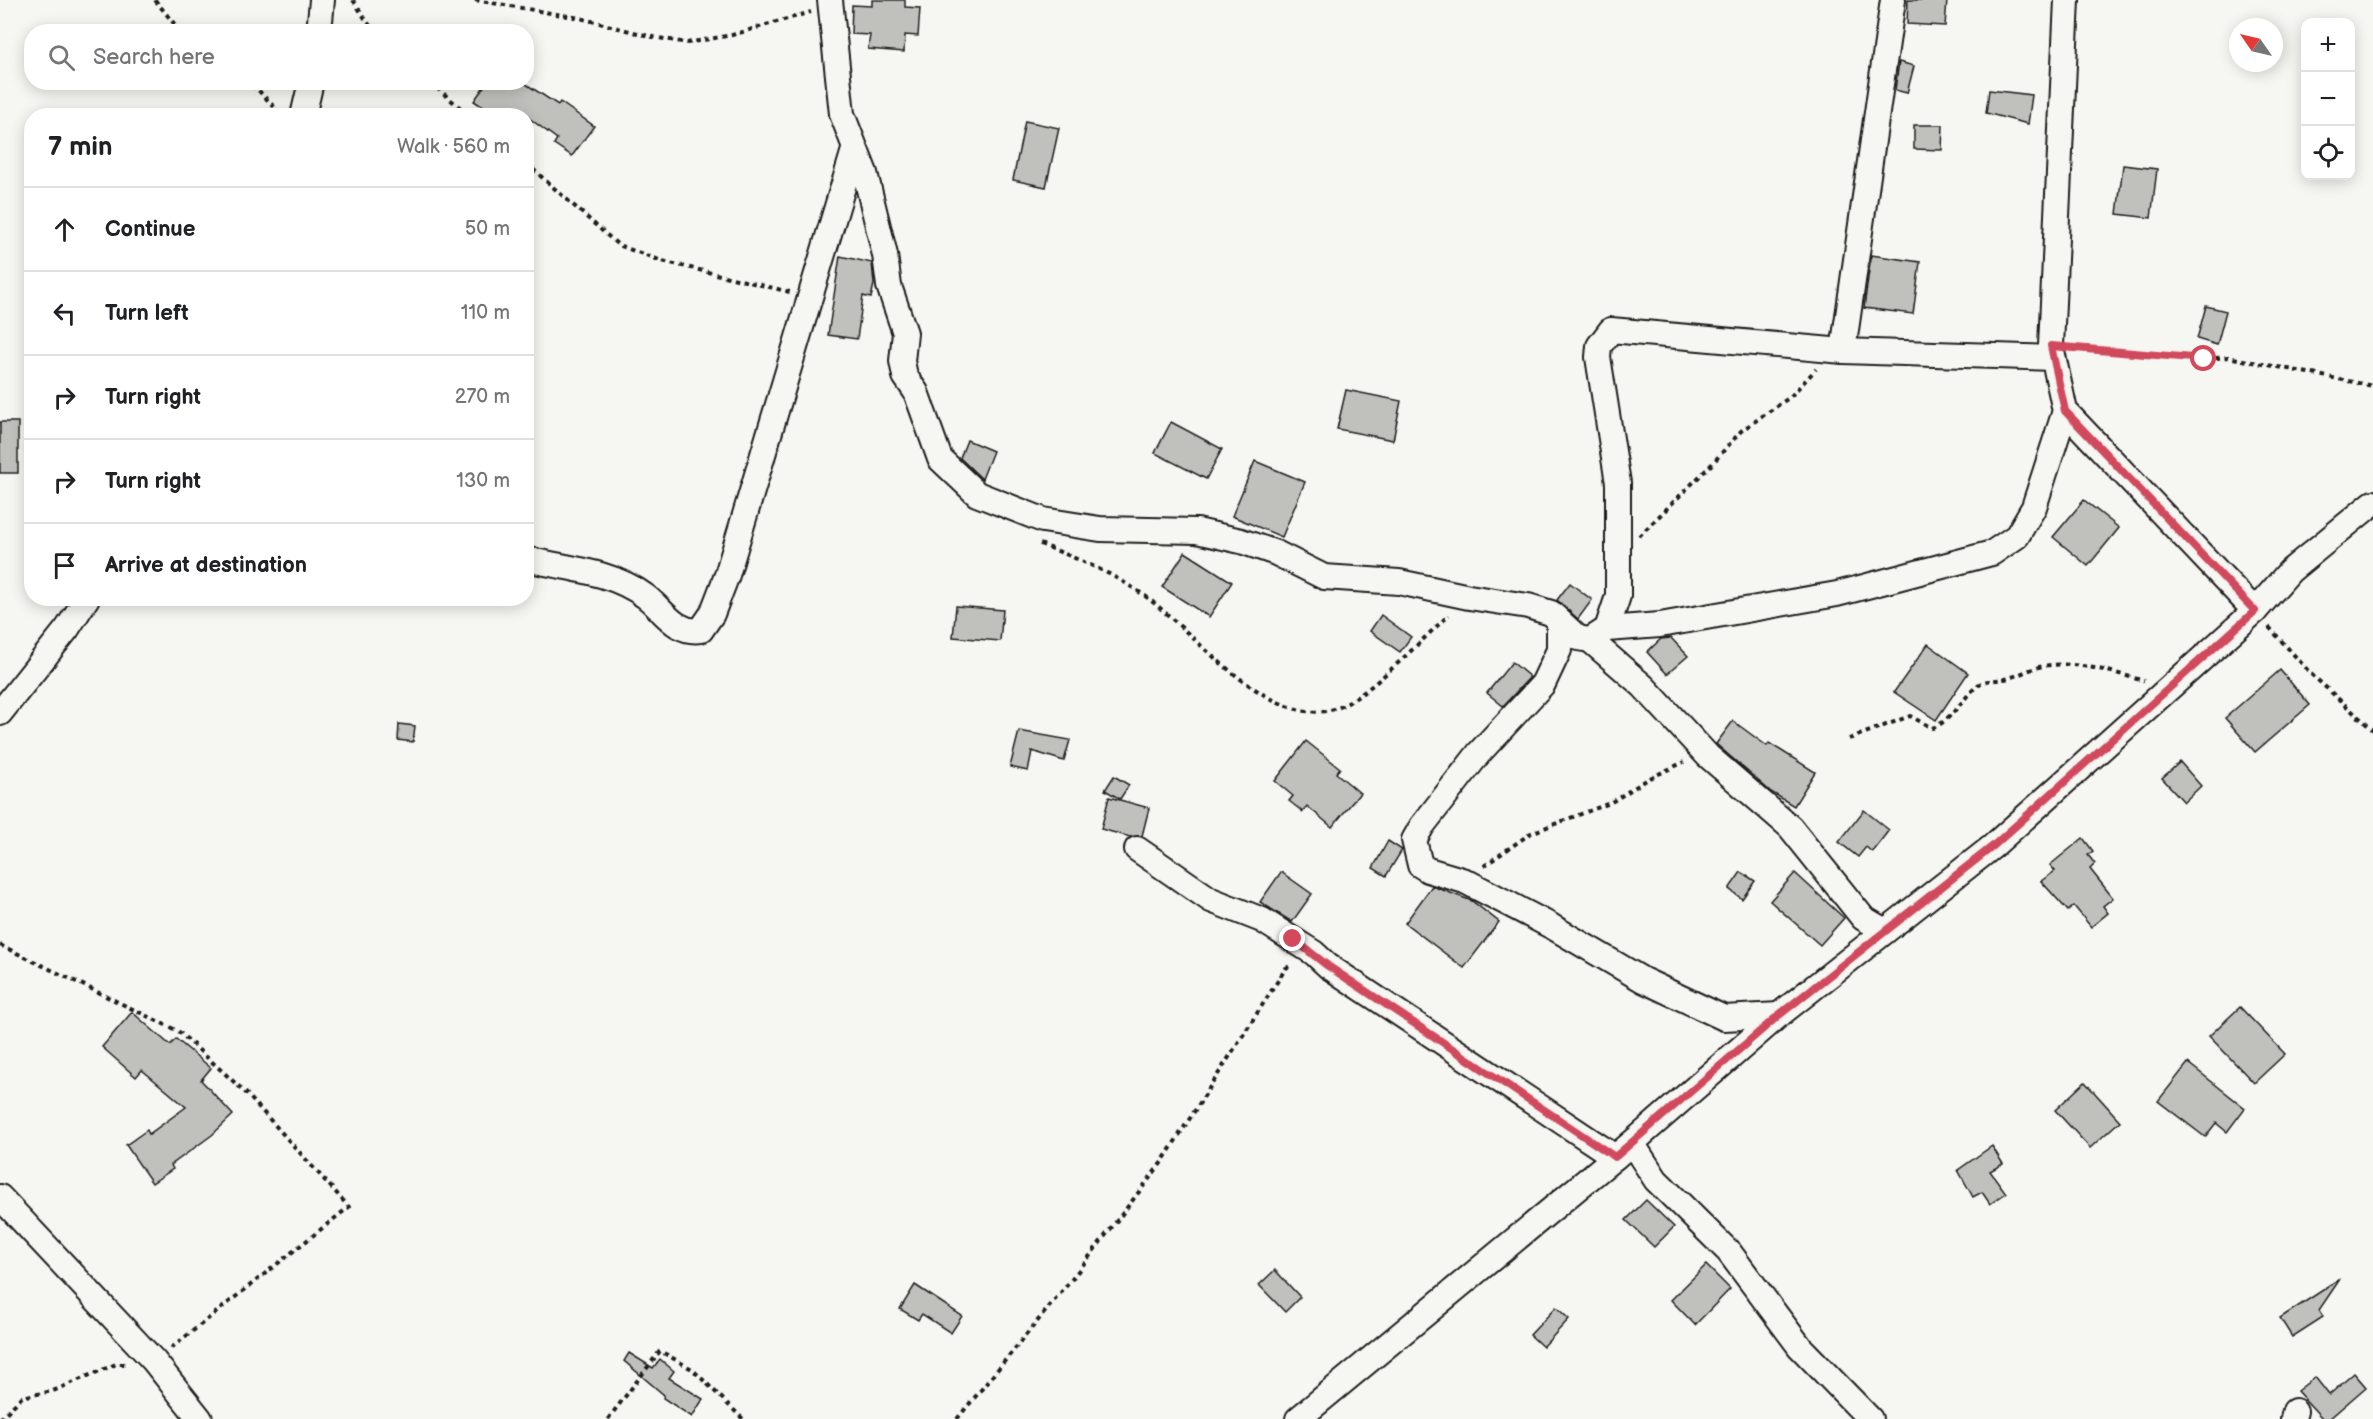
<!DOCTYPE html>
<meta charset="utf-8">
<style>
body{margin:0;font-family:"Balsamiq Sans",sans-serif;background:#f2f2f2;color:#202124}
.controls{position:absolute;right:18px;top:18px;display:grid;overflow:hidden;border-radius:12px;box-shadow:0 3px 15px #0003}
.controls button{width:54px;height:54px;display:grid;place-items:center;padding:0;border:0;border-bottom:2px solid #e0e0e0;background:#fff;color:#202124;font:30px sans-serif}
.compass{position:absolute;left:2229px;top:18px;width:54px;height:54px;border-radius:50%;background:#fff;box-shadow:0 3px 15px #0003;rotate:304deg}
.stop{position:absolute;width:18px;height:18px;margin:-14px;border:4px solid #d1495b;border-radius:50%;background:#fff}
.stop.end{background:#d1495b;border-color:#fff;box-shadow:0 2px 6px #0008}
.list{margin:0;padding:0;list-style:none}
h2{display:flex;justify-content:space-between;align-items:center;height:78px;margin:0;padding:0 24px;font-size:26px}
h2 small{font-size:20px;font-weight:400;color:#757577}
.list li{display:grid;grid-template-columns:39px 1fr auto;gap:18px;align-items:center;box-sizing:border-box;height:84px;padding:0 24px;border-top:2px solid #e0e0e0}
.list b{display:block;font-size:22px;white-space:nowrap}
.list em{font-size:20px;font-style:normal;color:#757577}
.icon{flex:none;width:33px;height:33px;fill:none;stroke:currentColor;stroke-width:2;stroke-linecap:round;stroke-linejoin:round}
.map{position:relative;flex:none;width:2373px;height:1419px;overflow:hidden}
.search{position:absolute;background:#fff;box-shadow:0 3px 15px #0003;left:24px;top:24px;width:510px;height:66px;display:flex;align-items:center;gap:15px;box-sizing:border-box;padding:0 21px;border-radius:24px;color:#757577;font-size:22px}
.panel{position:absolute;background:#fff;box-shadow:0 3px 15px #0003;left:24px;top:108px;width:510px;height:498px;border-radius:24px}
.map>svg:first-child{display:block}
.building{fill:#c0c0bd;stroke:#1c1c1c;stroke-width:1.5}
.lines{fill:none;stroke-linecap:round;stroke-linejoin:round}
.street-casing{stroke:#1c1c1c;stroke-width:28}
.path{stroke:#1c1c1c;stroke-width:4;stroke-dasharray:4.5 4.5;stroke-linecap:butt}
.street{stroke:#f6f6f2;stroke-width:24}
.route{stroke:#d1495b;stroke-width:8}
</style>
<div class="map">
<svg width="2373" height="1419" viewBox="0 0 2373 1419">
<rect width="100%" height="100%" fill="#f6f6f2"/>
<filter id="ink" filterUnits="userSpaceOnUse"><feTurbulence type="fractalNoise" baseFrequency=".0167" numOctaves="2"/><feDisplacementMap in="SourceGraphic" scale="12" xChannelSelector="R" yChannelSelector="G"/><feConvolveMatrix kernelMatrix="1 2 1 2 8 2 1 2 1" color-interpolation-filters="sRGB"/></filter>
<g filter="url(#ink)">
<g class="building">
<path d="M872,0h33v7l15,1 -2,28 -13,-1 -1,17 -36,-3 2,-14 -19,-1 1,-29 20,1z"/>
<path d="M1908,0h39l-2,26 -38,-2z"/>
<path d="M1899,62l15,4 -7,27 -12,-3z"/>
<path d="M487,82h36l35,23 2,-3 34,24 -22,30 -18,-12 3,-5 -31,-23h-29l-23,-15z"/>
<path d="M1989,90l43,5 -4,29 -42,-11z"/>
<path d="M1025,121l34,7 -13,59 -33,-7z"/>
<path d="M1914,125h29l-1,25 -28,-1z"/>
<path d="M2123,165l34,4 -6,49 -34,-4z"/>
<path d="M1871,255l49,7 -7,52 -49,-6z"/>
<path d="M840,256l32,7 2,21 -3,14 -8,-2 -6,43 -29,-4z"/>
<path d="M2206,306l20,5 -9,34 -20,-6z"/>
<path d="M1346,390l55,11 -8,39 -56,-11z"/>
<rect x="0" y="422" width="18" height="51"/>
<path d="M1171,422l51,27 -16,30 -51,-26z"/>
<path d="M967,440l26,11 -11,28 -22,-21z"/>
<path d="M1255,461l50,21 -23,55 -50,-21z"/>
<path d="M2084,500l35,28 -31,38 -35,-29z"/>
<path d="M1185,552l47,30 -23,35 -47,-30z"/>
<path d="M1570,583l22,17 -14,19 -21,-19z"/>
<path d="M956,606l47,4 -3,31 -47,-4z"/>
<path d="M1381,615l30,22 -11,15 -30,-21z"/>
<path d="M1671,638l17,18 -21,18 -20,-22 14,-13z"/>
<path d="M1928,644l40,29 -32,47 -42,-28z"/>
<path d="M1512,662l18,15 -27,29 -16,-13z"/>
<path d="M2280,670l30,35 -55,47 -30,-34z"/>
<path d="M1733,721l34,25 2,-3 46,29 -21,34 -23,-14 -55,-48z"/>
<path d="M399,724l16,2 -2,16 -15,-2z"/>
<path d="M1019,731l51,9 -6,21 -32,-10 -4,20 -18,-4z"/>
<path d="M1306,741l34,27 -4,5 24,20 -28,34 -25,-21 -4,6 -14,-11 4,-5 -18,-15z"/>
<path d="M2180,762l21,24 -17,16 -22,-24z"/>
<path d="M1114,776l15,9 -9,14 -15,-9z"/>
<path d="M1109,797l40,11 -7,28 -12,1 -29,-8z"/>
<path d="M1864,810l25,20 -17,22 -6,-5 -8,10 -19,-15z"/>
<path d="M2083,838l10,13 -5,4 7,9 -5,5 23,29 -10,8 5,7 -17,14 -17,-21 -6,5 -27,-30 14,-10 -5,-6z"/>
<path d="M1388,841l14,9 -16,26 -13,-8z"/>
<path d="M1281,872l31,22 -20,28 -32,-20z"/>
<path d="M1741,872l14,9 -13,18 -13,-10z"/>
<path d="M1795,873l49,45 -24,27 -50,-44z"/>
<path d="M1432,886l40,15 27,21 -35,46 -59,-45z"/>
<path d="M2240,1007l45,47 -31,29 -45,-47z"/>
<path d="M132,1012l38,33 6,-6 35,29 -10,12 32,35 -21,20 -41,30 2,4 -21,14 -26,-38 21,-15 2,4 37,-27 -44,-37 -6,7 -34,-30z"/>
<path d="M2188,1063l57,45 -18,24 -11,-9 -11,14 -47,-36z"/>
<path d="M2085,1082l35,39 -30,27 -35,-38z"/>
<path d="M1992,1146l11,18 -13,7 16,22 -16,11 -8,-12 -9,5 -15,-27z"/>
<path d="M1646,1200l28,27 -20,20 -28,-27z"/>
<path d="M1706,1265l24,24 -35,36 -24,-25z"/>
<path d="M1275,1270l25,27 -15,15 -26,-27z"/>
<path d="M2340,1279l-21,31 4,7 -31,20 -12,-19z"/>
<path d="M915,1285l47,31 -11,17 -29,-19 -4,6 -18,-11z"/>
<path d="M1556,1307l13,12 -26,28 -13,-12z"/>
<path d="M629,1353l24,15 7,-9 14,12 -5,7 34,21 -11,18 -29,-19 1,-3 -40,-34z"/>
<path d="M2354,1373l12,14 -37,32h-6l-26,-28 18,-14 14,18z"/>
</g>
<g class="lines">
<defs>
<g id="street">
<path d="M830,0l12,114 23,59 20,82 4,31 16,47 -3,28 3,15 11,16 24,67 37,35 66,26 57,9 97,2 44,10 35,12 48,24 75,5 70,15 59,9 23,7 27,25 12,2 17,-11 53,-4 177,-31 155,-41 25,-17 17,-29 31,-96"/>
<path d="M2067,0l-16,346 14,65 190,200"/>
<path d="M319,32l3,-32"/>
<path d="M303,116l8,-34"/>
<path d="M1843,351l50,-351"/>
<path d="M526,559c39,9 86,12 119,37 18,13 30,38 56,34l11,-16 15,-39 127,-425"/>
<path d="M1559,622v28l-16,34 -64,69 -57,73 -8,14 6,25 8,5 37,11 86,45 92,54 81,38 55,-3"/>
<path d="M1607,629l11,-33v-113l-20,-126 1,-11 12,-16 232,21 210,7"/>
<path d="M1590,640l53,46 65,70 82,71 73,91 22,13"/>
<path d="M0,713l67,-84 20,-31"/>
<path d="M1137,849l74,51 51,20 52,33 14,13 287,191"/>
<path d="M1632,1143l24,37 73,72 71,95 70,72"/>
<path d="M0,1197l154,164 46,58"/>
<path d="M1298,1419l334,-276 147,-128 213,-168 263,-236 35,-40 83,-68"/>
<path d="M2293,1419l2,-8"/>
</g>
</defs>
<use href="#street" class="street-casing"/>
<g class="path">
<path d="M155,0l26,32"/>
<path d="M353,0l21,32"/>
<path d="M475,0l105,18 73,19 34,6 45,-8 79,-23"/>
<path d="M243,82l14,7 24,25"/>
<path d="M430,82l40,34"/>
<path d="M526,163l92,82 44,16 128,31"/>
<path d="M2072,348l132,11 24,-2 145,29"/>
<path d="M24,409l8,8"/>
<path d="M1639,536l72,-71 30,-34 49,-34 26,-28"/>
<path d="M1040,544c38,15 76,30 109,55 46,35 128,138 193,107 31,-15 79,-66 107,-91"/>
<path d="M2269,627l43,48 61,55"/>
<path d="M1849,739l61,-23 22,12c17,-5 31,-30 46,-43 9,-6 16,-4 26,-6 12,-2 23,-9 35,-12 32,-8 74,5 105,14"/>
<path d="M1484,866l47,-33 79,-30 38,-24 36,-17"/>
<path d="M0,945l178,86 66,60 105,116 -179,142"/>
<path d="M0,1419l22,-22 31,-6 63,-27h12"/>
<path d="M608,1419l52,-68 32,18 51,50"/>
<path d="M957,1419l115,-140 90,-117 124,-194 6,-3"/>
</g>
<use href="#street" class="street"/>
</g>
</g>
<g class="lines" filter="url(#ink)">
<path class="route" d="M1293,939l35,27 287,191 164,-142 213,-168 263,-236 -190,-200 -14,-65 153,13"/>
</g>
</svg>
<div class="controls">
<button>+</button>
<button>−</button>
<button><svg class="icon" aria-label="locate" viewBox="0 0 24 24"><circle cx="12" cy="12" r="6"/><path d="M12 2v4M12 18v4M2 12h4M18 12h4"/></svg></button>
</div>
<svg class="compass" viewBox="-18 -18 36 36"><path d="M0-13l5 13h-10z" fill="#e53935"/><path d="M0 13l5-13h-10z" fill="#757577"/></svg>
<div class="stop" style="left:2204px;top:359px"></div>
<div class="stop end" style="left:1293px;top:939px"></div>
<div class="search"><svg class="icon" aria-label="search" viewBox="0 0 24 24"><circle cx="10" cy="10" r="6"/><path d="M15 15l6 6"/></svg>Search here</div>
<section class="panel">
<h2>7 min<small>Walk · 560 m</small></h2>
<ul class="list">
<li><svg class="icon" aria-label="ahead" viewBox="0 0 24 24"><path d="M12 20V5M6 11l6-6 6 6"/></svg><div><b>Continue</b></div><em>50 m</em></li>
<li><svg class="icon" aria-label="left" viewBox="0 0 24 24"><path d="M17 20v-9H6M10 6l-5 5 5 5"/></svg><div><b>Turn left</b></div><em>110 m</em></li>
<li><svg class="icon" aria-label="right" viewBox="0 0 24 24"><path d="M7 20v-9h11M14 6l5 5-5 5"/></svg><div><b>Turn right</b></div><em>270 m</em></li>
<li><svg class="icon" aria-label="right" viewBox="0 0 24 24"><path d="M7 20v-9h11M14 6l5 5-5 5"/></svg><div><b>Turn right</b></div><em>130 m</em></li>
<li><svg class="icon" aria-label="arrive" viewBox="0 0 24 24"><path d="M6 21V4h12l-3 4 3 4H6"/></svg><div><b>Arrive at destination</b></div></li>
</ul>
</section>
</div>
